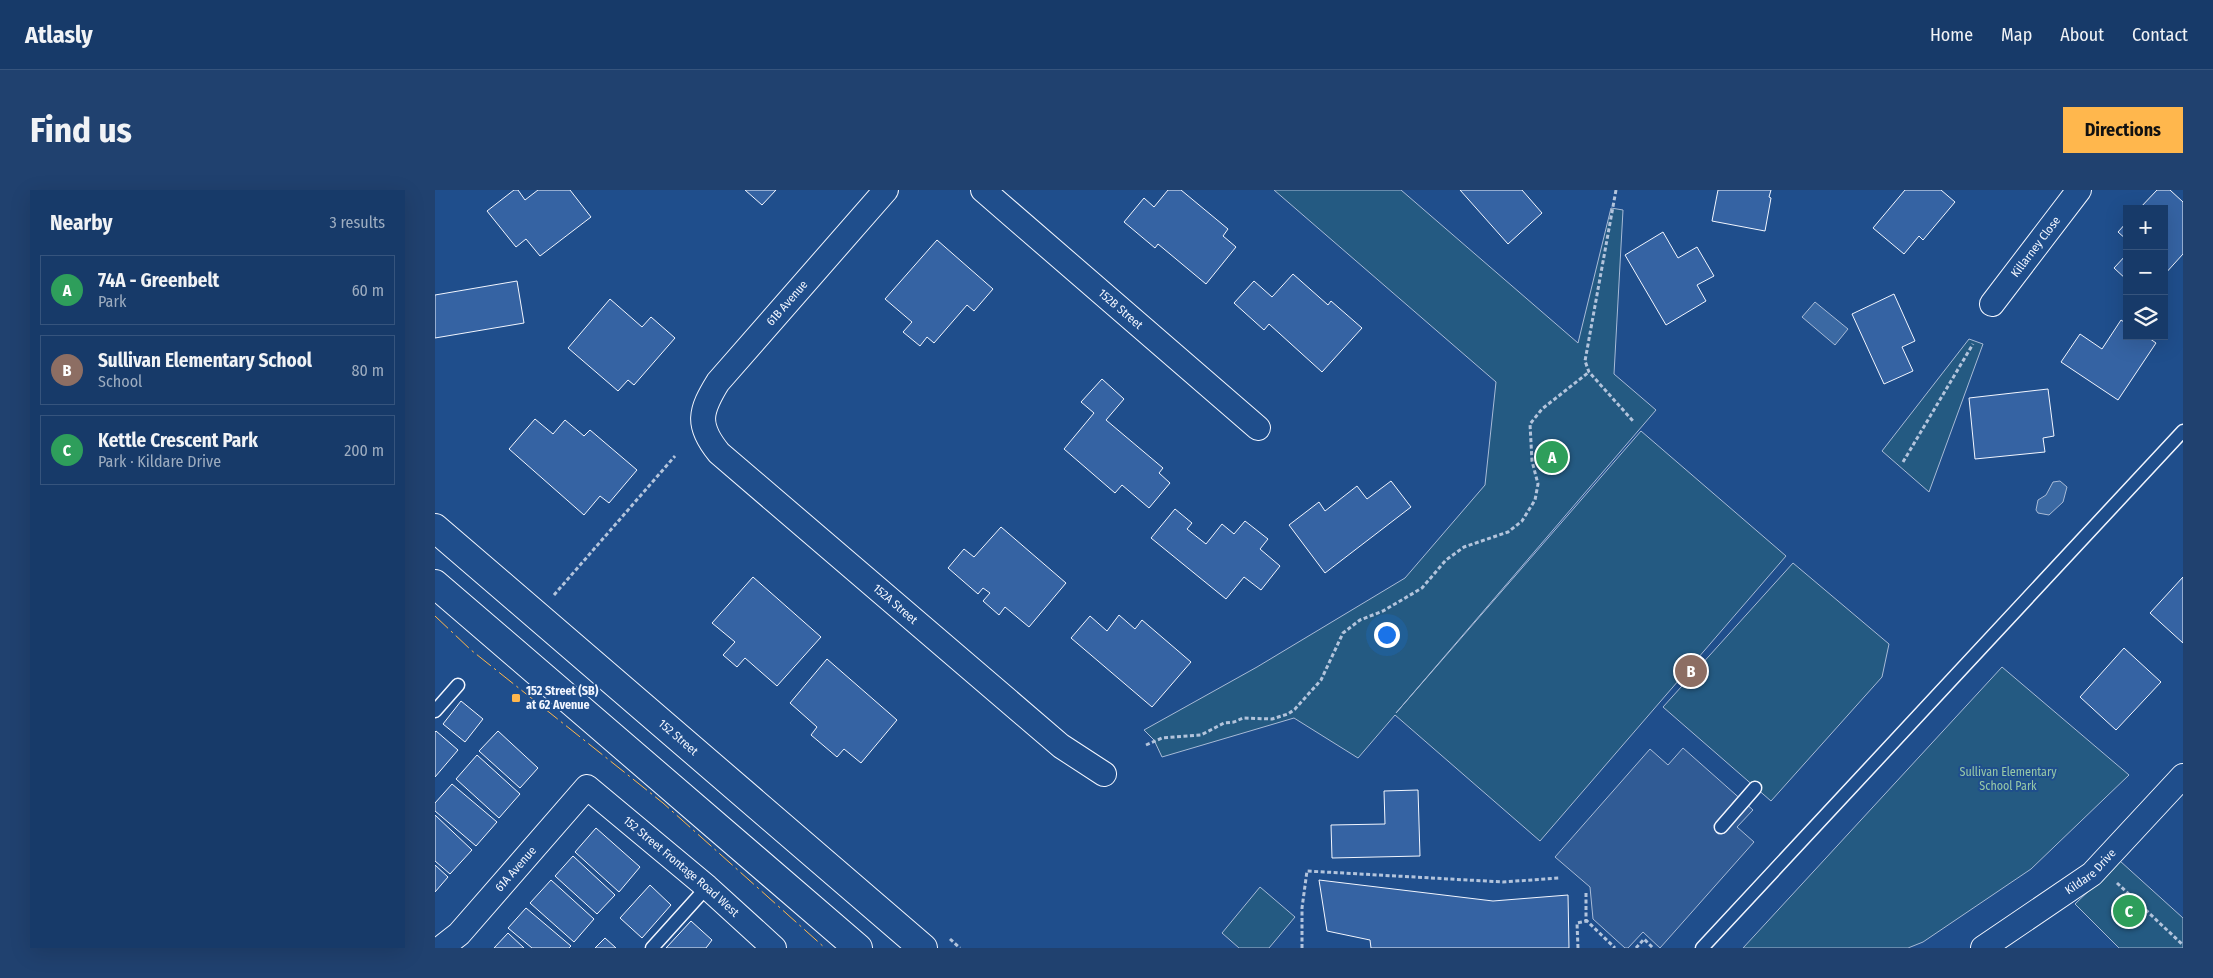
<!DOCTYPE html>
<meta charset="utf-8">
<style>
body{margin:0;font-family:"Fira Sans Condensed",sans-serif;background:#20416f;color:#f1f3f6}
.controls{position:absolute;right:15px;top:15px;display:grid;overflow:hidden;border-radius:0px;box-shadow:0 5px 20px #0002}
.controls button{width:45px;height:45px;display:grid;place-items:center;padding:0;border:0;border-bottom:1px solid #36547d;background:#173a69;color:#f1f3f6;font:25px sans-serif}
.you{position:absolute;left:951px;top:444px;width:18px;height:18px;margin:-12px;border:4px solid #fff;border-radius:50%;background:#1a73e8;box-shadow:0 0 0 8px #1a73e833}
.badge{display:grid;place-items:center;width:32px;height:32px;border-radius:50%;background:#ffb74d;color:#fff;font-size:16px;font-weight:700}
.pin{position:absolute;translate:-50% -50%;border:2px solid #fff;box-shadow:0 1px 5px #0006}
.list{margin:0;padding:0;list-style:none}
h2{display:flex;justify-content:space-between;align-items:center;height:65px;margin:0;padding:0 20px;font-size:21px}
h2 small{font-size:16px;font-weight:400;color:#9eadc0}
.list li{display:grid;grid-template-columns:32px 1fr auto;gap:15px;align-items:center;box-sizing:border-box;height:70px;margin:0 10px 10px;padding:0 10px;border:1px solid #36547d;border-radius:0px}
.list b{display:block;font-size:19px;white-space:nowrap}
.list p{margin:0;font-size:16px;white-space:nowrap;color:#9eadc0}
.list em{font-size:16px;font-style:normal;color:#9eadc0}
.icon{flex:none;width:28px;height:28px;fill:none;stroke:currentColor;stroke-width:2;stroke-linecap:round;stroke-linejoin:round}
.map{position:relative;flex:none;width:1748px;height:758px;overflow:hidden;border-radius:0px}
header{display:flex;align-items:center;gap:30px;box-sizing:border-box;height:70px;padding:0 25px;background:#173a69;border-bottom:1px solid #36547d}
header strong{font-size:24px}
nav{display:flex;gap:28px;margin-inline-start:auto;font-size:18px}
.intro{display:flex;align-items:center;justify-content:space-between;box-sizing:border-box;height:120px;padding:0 30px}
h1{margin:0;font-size:35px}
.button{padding:12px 22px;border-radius:0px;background:#ffb74d;color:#111;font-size:18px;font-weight:700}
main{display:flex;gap:30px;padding:0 30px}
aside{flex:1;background:#173a69;border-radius:0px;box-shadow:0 5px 20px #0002}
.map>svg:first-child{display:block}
.green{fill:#245a82;stroke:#a8bbd7}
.parking{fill:#305b95;stroke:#a8bbd7}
.water{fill:#3b69a3;stroke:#a8bbd7}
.building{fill:#3563a3;stroke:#f2f6ff}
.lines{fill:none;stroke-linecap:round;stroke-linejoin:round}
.lane-casing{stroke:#f2f6ff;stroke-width:15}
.street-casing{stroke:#f2f6ff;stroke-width:26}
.secondary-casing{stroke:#f2f6ff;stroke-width:30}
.path{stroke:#b3c4dc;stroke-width:3;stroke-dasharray:4 2.5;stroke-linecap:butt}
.lane{stroke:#1f4e8c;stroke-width:12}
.street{stroke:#1f4e8c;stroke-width:24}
.secondary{stroke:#1f4e8c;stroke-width:28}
.power{stroke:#ffb74d;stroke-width:1;stroke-dasharray:18 4 2.5 4;stroke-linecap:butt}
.poi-dot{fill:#ffb74d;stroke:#1f4e8c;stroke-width:2}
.labels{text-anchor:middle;stroke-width:4;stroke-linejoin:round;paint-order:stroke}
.street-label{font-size:12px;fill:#f2f6ff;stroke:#1f4e8c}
.poi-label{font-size:12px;font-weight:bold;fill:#f2f6ff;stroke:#1f4e8c;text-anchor:start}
.park-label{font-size:12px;fill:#97c8a6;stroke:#1f4e8c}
</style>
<header>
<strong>Atlasly</strong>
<nav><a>Home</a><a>Map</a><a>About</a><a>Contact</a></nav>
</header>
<div class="intro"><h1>Find us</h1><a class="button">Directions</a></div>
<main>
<aside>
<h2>Nearby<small>3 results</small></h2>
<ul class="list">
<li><span class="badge" style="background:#2e9e5b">A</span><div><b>74A - Greenbelt</b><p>Park</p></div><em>60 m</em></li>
<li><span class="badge" style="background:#8d6e63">B</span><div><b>Sullivan Elementary School</b><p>School</p></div><em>80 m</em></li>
<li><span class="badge" style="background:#2e9e5b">C</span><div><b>Kettle Crescent Park</b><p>Park · Kildare Drive</p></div><em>200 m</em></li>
</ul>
</aside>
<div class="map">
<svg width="1748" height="758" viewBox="0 0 1748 758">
<rect width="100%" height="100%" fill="#1f4e8c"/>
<g class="green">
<path d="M839,0h127l177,153 33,-135 12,2 -9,164 42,36 -260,303 245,-282 145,125 -246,285 -145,-126 -37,43 -64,-40 -132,39 -8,-17 -10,-10 113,-63 148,-89 80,-93 11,-103z"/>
<path d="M1534,149l14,5 -54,148 -47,-41z"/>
<path d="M1358,373l96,81 -7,33 -111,124 -108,-94z"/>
<path d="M1567,477l127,108 -98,94 -108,73 -15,6h-165z"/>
<path d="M1685,671l63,57v30h-64l-44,-44z"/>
<path d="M825,697l35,30 -26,31h-30l-17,-15z"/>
</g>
<path class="parking" d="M1248,558l70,62 -16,17 17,15 -94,106 -17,-16 -15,16h-3l-32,-29 -3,-32 -35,-30 95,-108 18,16z"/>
<g class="water">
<path d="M1380,112l33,27 -13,16 -33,-28z"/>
<path d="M1625,291l7,6 -4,15 -14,13 -11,-2 -2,-3 2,-10 8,-5 7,-13z"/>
</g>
<g class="building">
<path d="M79,0h4l7,10 13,-10h32l21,27 -51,39 -14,-17 -10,8 -29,-36z"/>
<path d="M310,0h31l-14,15z"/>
<path d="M733,0h13l47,39 -5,7 13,11 -30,37 -48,-40 -3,4 -31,-26 20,-24 10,9z"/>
<path d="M1025,0h62l20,23 -34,31z"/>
<path d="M1283,0h53l-2,7 2,1 -6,33 -53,-10z"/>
<path d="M1470,0h36l14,12 -32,38 -4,-4 -15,18 -31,-26z"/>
<path d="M1722,0h13l13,12v52l-19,21v-66h-25z"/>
<path d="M1692,32v18l-9,-8z"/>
<path d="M1228,42l15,26 19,-11 17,29 -17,9 9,16 -40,24 -41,-70z"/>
<path d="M502,50l56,49 -19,22 -7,-6 -33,38 -7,-6 -7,9 -17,-14 9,-10 -27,-23z"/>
<path d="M1692,64v26l-13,-12z"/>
<path d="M858,84l35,31 3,-4 31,27 -40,44 -53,-48 -5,6 -30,-27 20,-22 18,16z"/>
<path d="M82,91l7,42 -89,15v-43z"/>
<path d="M1459,104l21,47 -13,6 11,24 -29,13 -32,-70z"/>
<path d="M175,109l32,28 9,-10 24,21 -41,47 -6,-5 -10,11 -50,-43z"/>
<path d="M1686,130l6,4v12h19l10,7 -38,57 -57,-38 19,-28 22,15z"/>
<path d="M667,189l22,20 -18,21 57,48 -4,5 11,10 -21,25 -27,-23 -7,8 -51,-44 30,-36 -13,-11z"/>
<path d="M1613,199l6,47 -11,2 2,14 -70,7 -6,-61z"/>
<path d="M100,229l18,15 12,-14 19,16 6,-6 47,40 -28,33 -9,-7 -16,19 -75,-66z"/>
<path d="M956,291l20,26 -86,66 -36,-48 30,-23 6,9 32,-25 10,13z"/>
<path d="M740,319l17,14 -5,6 19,15 16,-20 12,10 11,-13 23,18 -8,10 20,17 -19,24 -17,-13 -18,22 -75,-61z"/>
<path d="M566,337l65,56 -37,44 -24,-20 -6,8 -16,-14 7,-8 -7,-5 -5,6 -30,-26 16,-19 10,8z"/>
<path d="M318,387l68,60 -44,49 -32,-28 -8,9 -14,-12 12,-13 -23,-19z"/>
<path d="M1748,387v66l-33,-30z"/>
<path d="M684,425l16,14 7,-9 49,42 -39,45 -81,-69 19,-22 17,15z"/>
<path d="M1689,458l37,34 -45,48 -36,-33z"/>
<path d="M392,469l70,61 -36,43 -17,-14 -7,8 -26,-22 6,-8 -27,-24z"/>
<path d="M26,511l22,18 -18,23 -22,-18z"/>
<path d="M1,541l22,19 -23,27v-45z"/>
<path d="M63,541l40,37 -18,20 -41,-37z"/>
<path d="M42,565l43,39 -21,24 -43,-39z"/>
<path d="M17,594l45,38 -21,24 -41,-35v-8z"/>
<path d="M983,600l2,66 -88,2 -1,-33 54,-1 -1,-33z"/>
<path d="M0,625l37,35 -22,24 -15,-13z"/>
<path d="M161,638l44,39 -21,25 -44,-40z"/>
<path d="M138,666l42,39 -18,19 -42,-38z"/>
<path d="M0,675l13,12 -13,15z"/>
<path d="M116,690l43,39 -20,23 -44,-39z"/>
<path d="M884,690l174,21 75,-6 1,53h-198l-1,-8 -43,-9z"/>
<path d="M215,695l21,20 -29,33 -22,-20z"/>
<path d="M91,718l45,38 -2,2h-37l-24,-20z"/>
<path d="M256,731l21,19 -6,8h-40z"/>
<path d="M73,743l16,15h-30z"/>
<path d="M170,748l11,10h-21z"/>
</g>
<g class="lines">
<defs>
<g id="lane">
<path d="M0,521l23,-26"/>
<path d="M1286,637l34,-39"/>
<path d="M217,758l55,-61"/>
<path d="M1267,758l481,-517"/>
</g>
<g id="street">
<path id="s1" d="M451,0l-168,192c-18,29 -22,43 1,71l342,293 43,28"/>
<path id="s2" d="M548,0l275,238"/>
<path id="s3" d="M1557,114l87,-114"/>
<path id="s4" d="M6,758l18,-14 128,-147 120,100 67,61"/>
<path id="s5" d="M1548,758l109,-74 91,-98"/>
</g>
<g id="secondary">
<path id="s6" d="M0,338l488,420"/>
<path d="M0,394l423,364"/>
</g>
</defs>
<use href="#lane" class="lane-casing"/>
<use href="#street" class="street-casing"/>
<use href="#secondary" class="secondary-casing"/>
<g class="path">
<path d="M1181,0l-31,171 4,11 44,49"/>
<path d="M1468,272l70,-118"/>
<path d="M119,405l121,-139"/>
<path d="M711,555l16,-7 39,-3 23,-12 10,-1 9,-4 29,1 16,-5 7,-5 26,-29 22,-47 17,-13 23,-9 39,-23 24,-28 18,-13 44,-15 14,-11 13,-21 3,-16 -6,-23 -2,-37 12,-15 47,-37"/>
<path d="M1682,693l66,62"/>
<path d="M1151,703v27l29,28"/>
<path d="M515,749l10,9"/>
<path d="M867,758v-40l5,-37 196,11 56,-4"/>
<path d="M1143,758l-1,-25 10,-2"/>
<path d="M1201,758l8,-9 9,9"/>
</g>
<use href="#lane" class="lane"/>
<use href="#street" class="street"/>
<use href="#secondary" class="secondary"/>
<path class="power" d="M0,426l36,34 192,153 162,145"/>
</g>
<rect class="poi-dot" x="76" y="503" width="10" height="10" rx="2.5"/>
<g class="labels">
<g class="street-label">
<text dy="4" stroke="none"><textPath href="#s3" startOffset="72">Killarney Close</textPath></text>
<text transform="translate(352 113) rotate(-49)" y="4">61B Avenue</text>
<text dy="4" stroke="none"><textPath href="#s2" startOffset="182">152B Street</textPath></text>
<text dy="4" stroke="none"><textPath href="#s1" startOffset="566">152A Street</textPath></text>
<text dy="4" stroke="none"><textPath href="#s6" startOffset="321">152 Street</textPath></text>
<text dy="4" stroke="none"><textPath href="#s4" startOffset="341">152 Street Frontage Road West</textPath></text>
<text dy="4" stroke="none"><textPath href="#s4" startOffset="109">61A Avenue</textPath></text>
<text dy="4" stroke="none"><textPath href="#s5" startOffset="132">Kildare Drive</textPath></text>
</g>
<g class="poi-label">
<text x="91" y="505">152 Street (SB)<tspan x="91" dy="14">at 62 Avenue</tspan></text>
</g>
<g class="park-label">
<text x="1573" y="586">Sullivan Elementary<tspan x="1573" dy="14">School Park</tspan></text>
</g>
</g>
</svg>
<div class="controls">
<button>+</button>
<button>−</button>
<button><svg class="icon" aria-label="layers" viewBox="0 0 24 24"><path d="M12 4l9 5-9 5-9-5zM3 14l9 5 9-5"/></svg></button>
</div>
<div class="you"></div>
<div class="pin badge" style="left:1117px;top:267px;background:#2e9e5b">A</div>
<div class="pin badge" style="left:1256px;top:481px;background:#8d6e63">B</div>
<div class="pin badge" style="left:1694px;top:721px;background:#2e9e5b">C</div>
</div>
</main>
